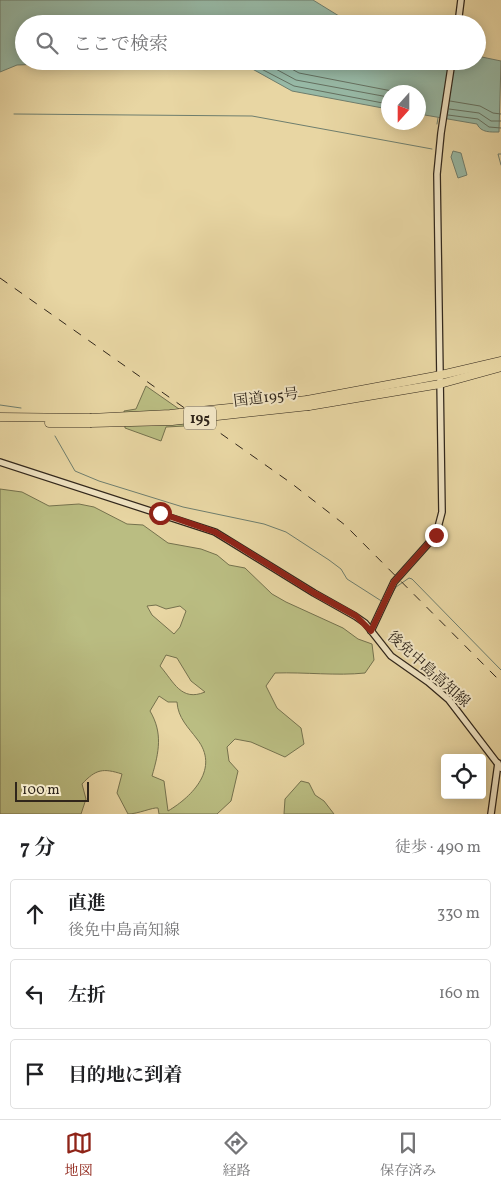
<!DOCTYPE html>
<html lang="ja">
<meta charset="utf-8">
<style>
body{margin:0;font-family:Vollkorn,"Noto Serif JP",serif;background:#f2f2f2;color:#202124}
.controls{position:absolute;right:15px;bottom:15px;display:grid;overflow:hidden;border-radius:5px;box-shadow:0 2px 12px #0003}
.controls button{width:45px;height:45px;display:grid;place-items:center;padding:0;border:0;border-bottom:1px solid #e0e0e0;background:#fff;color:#202124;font:25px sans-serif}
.compass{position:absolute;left:381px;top:85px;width:45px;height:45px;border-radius:50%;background:#fff;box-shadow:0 2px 12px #0003;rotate:201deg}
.scale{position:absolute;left:15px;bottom:12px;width:74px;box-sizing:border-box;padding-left:5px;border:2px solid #30261b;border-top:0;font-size:14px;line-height:18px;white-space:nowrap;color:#30261b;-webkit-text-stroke:4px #f0e4c3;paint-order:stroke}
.stop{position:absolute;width:15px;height:15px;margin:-11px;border:4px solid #8f2418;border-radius:50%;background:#fff}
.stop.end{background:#8f2418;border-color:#fff;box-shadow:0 1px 5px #0008}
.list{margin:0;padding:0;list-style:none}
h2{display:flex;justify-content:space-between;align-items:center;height:65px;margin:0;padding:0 20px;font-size:21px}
h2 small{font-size:16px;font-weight:400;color:#757577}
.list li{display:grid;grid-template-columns:32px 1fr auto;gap:15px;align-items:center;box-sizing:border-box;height:70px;margin:0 10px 10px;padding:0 10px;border:1px solid #e0e0e0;border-radius:5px}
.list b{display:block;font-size:19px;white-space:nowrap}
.list p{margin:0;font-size:16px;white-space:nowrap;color:#757577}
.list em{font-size:16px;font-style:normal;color:#757577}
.icon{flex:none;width:28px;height:28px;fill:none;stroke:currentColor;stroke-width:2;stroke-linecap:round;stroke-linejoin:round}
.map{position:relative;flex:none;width:501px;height:814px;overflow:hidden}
.search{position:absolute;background:#fff;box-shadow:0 2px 12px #0003;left:15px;right:15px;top:15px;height:55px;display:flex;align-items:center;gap:12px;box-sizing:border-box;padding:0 18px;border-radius:28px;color:#757577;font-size:19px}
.sheet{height:305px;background:#fff}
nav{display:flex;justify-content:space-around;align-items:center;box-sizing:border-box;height:70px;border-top:1px solid #e0e0e0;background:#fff;font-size:14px;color:#757577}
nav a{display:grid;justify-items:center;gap:2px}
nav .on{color:#8f2418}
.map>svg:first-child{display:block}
.green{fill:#babd82;stroke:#75724e;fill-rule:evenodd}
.water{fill:#97b9a6;stroke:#6e7e6e}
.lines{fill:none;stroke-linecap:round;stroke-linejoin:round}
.shore{stroke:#647060;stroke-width:1}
.stream{stroke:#6e7e6e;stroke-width:1}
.secondary-casing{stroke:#30261b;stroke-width:8}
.highway-casing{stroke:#30261b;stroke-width:9}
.secondary{stroke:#f0e4c3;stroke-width:5.5}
.highway{stroke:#e8d6a3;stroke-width:8}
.rail{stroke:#30261b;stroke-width:1;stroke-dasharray:9 9;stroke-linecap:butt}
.highway-bridge-casing{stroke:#30261b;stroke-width:9;stroke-linecap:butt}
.highway-bridge{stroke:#e8d6a3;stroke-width:8}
.route{stroke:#8f2418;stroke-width:6}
.labels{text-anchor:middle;stroke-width:4;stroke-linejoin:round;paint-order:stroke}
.shield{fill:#f0e4c3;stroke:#6a5f4d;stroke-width:1}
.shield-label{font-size:14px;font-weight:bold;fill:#30261b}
.street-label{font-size:15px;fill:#30261b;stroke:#f0e4c3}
</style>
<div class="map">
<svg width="501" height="814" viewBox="0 0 501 814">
<rect width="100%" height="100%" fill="#e8d6a3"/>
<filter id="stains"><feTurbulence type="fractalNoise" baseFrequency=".004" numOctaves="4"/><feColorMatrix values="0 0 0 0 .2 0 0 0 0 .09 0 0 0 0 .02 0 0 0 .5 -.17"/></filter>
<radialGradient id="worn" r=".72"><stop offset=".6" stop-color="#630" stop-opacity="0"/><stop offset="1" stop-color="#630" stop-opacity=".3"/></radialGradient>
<g class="green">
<path d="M146,386l43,30 -4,10 -19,1 -5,14 -36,-13 -1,-17 12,-2z"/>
<path d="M0,489l22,3 27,14 30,-2 15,3 33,17 16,1 25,18 33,6 16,6 12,10 16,3 27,26 14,8 57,26 15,11 14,5 2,16 -9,13c-28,3 -60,-1 -90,0l-9,13 11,22 24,20 3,16 -19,13 -34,-15 -16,-3 -8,8 2,14 9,10 -7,30 -14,13h-58l-1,-6c-5,-1 -20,6 -30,6l-11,-21 5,-19c-19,-6 -26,-5 -40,10l4,15 -5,15h-81zM156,605l10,4 14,-3 6,5 -6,16 -6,7 -22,-19 -5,-9zM166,655l11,3 14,23 14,11c-24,10 -31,-10 -45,-26zM159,696l9,6h9c1,16 11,25 20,37 23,29 -4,57 -29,72l-4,-30 -12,-5c7,-24 11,-43 -2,-65z"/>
<path d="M301,781l8,2 6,12 9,6 10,13h-50l1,-15z"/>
</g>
<g class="water">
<path d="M0,0h313l39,24h-328v37h102l-109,4 -17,7z"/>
<path d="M477,56l24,5 -2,71c-8,0 -18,1 -22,-8l-58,-10 -1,-22h-30v17l-96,-18 -45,-25 -55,-5h285z"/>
<path d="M453,151l8,2 6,22 -9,3 -7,-21z"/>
</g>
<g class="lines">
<g class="shore">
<path d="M246,61l48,25 94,18"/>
<path d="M261,61l35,19 92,17"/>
<path d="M277,61l22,12 98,19"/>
<path d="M450,101l30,5 13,7 8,1"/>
<path d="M449,109l30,4 12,8h10"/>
<path d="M448,115l30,4 11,8 12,1"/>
</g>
<g class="stream">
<path d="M14,114l238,2 180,33"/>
<path d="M437,124l1,-6"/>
<path d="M501,154h-3l3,11"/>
<path d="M0,405l21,3"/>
<path d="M55,436l20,35 24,10 84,26 81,17 22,8 43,28 12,9 6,10 36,23"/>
<path d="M387,603l9,-16 13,-9 3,1 89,91"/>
</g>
<defs>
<g id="secondary">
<path d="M458,24l3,-24"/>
<path d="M0,462l215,70 99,61 41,23 10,7 26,33 37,26 21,18 52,68"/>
<path d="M371,631l23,-49 42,-47 6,-23 -5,-338 4,-41 11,-72"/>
<path d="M491,814l7,-51"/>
</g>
<g id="highway">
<path d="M307,400l134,-25 60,-14"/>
<path d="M309,406l131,-22 61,-17"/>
<path d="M0,417l90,1"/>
<path d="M49,423h41"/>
</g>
</defs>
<use href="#secondary" class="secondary-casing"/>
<use href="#highway" class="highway-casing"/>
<use href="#secondary" class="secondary"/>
<use href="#highway" class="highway"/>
<path class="rail" d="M0,278l291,205 54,42 156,157"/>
<defs>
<g id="highway-bridge">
<path d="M90,418l80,-4 137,-14"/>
<path d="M90,423l82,-2 137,-15"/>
</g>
</defs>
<use href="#highway-bridge" class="highway-bridge-casing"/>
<use href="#highway-bridge" class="highway-bridge"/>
</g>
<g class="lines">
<path class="route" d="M160,513l55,19 17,10 82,51 42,23 15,15 23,-49 42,-47"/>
</g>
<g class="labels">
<rect class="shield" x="184" y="406.5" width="32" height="23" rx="4"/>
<g class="shield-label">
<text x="200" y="423">195</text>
</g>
<g class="street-label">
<text transform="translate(266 397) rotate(-7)" y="5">国道195号</text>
<text transform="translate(429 669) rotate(42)" y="5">後免中島高知線</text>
</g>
</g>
<rect width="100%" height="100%" filter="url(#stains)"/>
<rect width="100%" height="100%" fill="url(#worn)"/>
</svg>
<div class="controls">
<button><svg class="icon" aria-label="locate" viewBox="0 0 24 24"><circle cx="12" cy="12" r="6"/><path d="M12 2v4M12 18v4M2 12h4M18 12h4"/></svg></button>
</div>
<svg class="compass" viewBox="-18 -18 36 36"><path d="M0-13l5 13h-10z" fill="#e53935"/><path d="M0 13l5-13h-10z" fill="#757577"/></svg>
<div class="scale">100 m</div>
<div class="stop" style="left:160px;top:513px"></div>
<div class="stop end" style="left:436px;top:535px"></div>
<div class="search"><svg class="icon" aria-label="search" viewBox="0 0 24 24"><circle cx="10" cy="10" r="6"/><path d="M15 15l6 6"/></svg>ここで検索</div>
</div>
<section class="sheet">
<h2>7 分<small>徒歩 · 490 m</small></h2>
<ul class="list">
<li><svg class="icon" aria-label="ahead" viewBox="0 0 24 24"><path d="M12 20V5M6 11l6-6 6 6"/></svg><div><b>直進</b><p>後免中島高知線</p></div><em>330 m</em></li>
<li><svg class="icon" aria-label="left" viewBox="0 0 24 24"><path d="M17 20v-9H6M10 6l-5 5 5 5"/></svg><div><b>左折</b></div><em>160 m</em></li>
<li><svg class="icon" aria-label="arrive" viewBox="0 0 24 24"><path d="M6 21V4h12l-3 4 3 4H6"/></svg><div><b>目的地に到着</b></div></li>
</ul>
</section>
<nav>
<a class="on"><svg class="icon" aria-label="map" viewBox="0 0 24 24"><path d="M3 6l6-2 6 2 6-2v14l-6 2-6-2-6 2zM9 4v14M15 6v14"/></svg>地図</a>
<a><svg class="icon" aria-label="directions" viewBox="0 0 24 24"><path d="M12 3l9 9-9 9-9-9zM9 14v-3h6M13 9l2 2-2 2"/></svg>経路</a>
<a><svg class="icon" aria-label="saved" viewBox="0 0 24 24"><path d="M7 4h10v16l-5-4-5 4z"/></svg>保存済み</a>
</nav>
